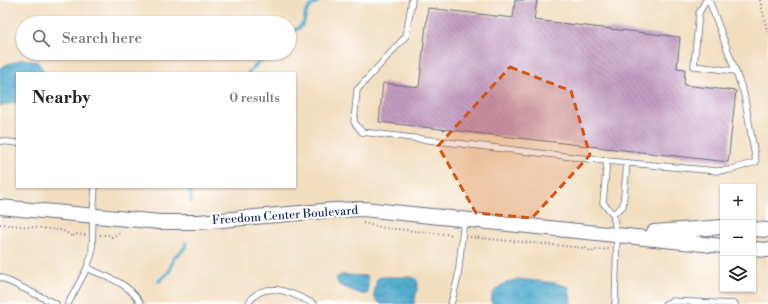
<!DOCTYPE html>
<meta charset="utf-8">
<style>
body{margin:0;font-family:"Libre Bodoni",serif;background:#f6f6f6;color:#222}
.controls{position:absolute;right:12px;bottom:12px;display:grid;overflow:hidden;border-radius:0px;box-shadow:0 1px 3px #0004}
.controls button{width:36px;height:36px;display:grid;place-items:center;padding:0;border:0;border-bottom:1px solid #e0e0e0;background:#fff;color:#222;font:20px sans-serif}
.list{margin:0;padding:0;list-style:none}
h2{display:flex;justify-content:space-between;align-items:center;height:52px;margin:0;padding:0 16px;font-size:17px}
h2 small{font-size:13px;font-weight:400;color:#767676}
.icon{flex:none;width:22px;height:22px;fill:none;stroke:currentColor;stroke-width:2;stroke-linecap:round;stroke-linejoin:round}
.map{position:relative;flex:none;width:768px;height:304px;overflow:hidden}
.search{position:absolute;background:#fff;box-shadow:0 1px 3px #0004;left:16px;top:16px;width:280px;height:44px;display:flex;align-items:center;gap:10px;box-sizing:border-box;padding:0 14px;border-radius:22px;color:#767676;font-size:15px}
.panel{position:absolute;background:#fff;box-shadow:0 1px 3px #0004;left:16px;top:72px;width:280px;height:116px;border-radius:0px}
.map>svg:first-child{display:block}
.water{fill:url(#water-waves);stroke:#356e96}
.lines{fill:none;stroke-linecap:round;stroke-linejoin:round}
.stream{stroke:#4faccd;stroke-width:3.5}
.building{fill:url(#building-back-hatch)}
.service-casing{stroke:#666c80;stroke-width:7}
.tertiary-casing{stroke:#666c80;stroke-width:16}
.path{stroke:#666c80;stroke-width:2;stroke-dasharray:1 3;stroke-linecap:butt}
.service{stroke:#fff;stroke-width:5.5}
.tertiary{stroke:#fff;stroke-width:14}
.marked{fill:#d45514;fill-opacity:0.2;stroke:#d45514;stroke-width:3;stroke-dasharray:8 5;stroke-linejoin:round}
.labels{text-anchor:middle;stroke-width:4;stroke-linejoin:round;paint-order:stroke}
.street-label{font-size:12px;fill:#1b2f5e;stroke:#fff}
</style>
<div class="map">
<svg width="768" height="304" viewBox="0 0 768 304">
<defs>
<pattern id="water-waves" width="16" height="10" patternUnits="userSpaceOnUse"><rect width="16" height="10" fill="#4faccd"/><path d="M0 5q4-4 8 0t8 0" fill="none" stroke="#418caa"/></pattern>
<pattern id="building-back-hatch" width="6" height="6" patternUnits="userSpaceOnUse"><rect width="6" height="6" fill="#c49cc1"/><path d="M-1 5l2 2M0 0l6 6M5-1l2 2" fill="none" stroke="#9e80a0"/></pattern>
</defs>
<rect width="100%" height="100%" fill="#fff"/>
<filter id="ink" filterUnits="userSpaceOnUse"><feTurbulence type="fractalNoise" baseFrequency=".025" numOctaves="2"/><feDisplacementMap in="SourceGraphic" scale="8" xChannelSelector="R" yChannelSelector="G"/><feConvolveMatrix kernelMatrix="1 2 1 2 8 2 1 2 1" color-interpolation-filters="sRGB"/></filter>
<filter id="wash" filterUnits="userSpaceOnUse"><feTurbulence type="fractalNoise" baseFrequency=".012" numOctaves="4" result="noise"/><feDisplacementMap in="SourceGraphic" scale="16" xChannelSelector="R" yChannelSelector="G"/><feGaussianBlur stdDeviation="0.9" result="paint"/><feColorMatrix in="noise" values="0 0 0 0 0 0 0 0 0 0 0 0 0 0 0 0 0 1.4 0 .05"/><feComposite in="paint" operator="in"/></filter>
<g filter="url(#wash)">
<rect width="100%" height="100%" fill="#f2debf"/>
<g class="water">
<path d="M23,59l15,3 7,11h-28v29l-17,4v-38l8,-4z"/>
<path d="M342,275l25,1 1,5v12l-4,2 -23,-9 -2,-1 -3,-6 1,-2z"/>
<path d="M381,277h30c4,1 7,3 7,8l-4,19h-33c-4,-3 -7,-5 -7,-10l3,-15z"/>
<path d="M518,279l37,4 14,4 2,17h-79c-4,-15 14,-22 26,-25z"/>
</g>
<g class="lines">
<g class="stream">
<path d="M289,35l12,-9 3,-4 2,-10 6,-7 9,-5"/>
<path d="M248,73l11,-11 17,-9"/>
<path d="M190,187l1,15"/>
<path d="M159,281l10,-9 5,-15 6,-4 5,-6 1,-4"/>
</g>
</g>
<g id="blocks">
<path class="building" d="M515,0h22l-3,20 146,17 -3,31 8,1 -1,16 52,6 -8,71 -349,-40 4,-39 36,4 9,-79 85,10z"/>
</g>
</g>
<g filter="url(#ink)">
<use href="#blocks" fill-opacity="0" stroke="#666c80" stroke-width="1"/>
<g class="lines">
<defs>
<g id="service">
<path d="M412,0l-6,36 -49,54 -3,32 8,10 245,29 110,10 12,-1 27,-8 -12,-68 -35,-94"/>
<path d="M706,0l-7,13 -5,53 41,5"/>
<path d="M0,141l17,2"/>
<path d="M607,161l-4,42 10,11 10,-8 4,-43"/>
<path d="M613,214l4,21 -2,69"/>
<path d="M87,268c22,10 41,14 54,36"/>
<path d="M0,277l56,27"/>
<path d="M68,304l19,-36 5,-15 1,-38 2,-28"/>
<path d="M248,304c16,-27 46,-10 66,0"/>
<path d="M451,304l7,-27 6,-58"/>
<path d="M665,304l7,-3 63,3"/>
</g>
<g id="tertiary">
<path d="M0,207l160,15h39l135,-12 29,-1 360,37"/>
<path d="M753,229l15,1"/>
<path d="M654,232l69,-5"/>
<path d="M753,249l15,1"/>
</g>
</defs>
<use href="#service" class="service-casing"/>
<use href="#tertiary" class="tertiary-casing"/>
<g class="path">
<path d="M760,0l8,34"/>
<path d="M363,223l22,5 69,7"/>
<path d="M0,224l60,6 6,2 6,5 3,-3 11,1"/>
<path d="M100,235h10l2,2 9,-5"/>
<path d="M470,237l115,11 7,4 2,-2 16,-1"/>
</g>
<use href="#service" class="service"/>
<use href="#tertiary" class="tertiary"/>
</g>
</g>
<path class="marked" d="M510,67l61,24 19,64 -58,63 -56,-5 -38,-67z"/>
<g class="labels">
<g class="street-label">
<text transform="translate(285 215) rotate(-4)" y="4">Freedom Center Boulevard</text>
</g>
</g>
</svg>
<div class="controls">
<button>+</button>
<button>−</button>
<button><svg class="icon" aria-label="layers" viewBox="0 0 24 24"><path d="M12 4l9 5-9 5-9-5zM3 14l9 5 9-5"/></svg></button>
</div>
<div class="search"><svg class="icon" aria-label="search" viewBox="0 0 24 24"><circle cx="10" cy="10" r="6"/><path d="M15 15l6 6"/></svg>Search here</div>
<section class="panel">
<h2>Nearby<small>0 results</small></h2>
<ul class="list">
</ul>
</section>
</div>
